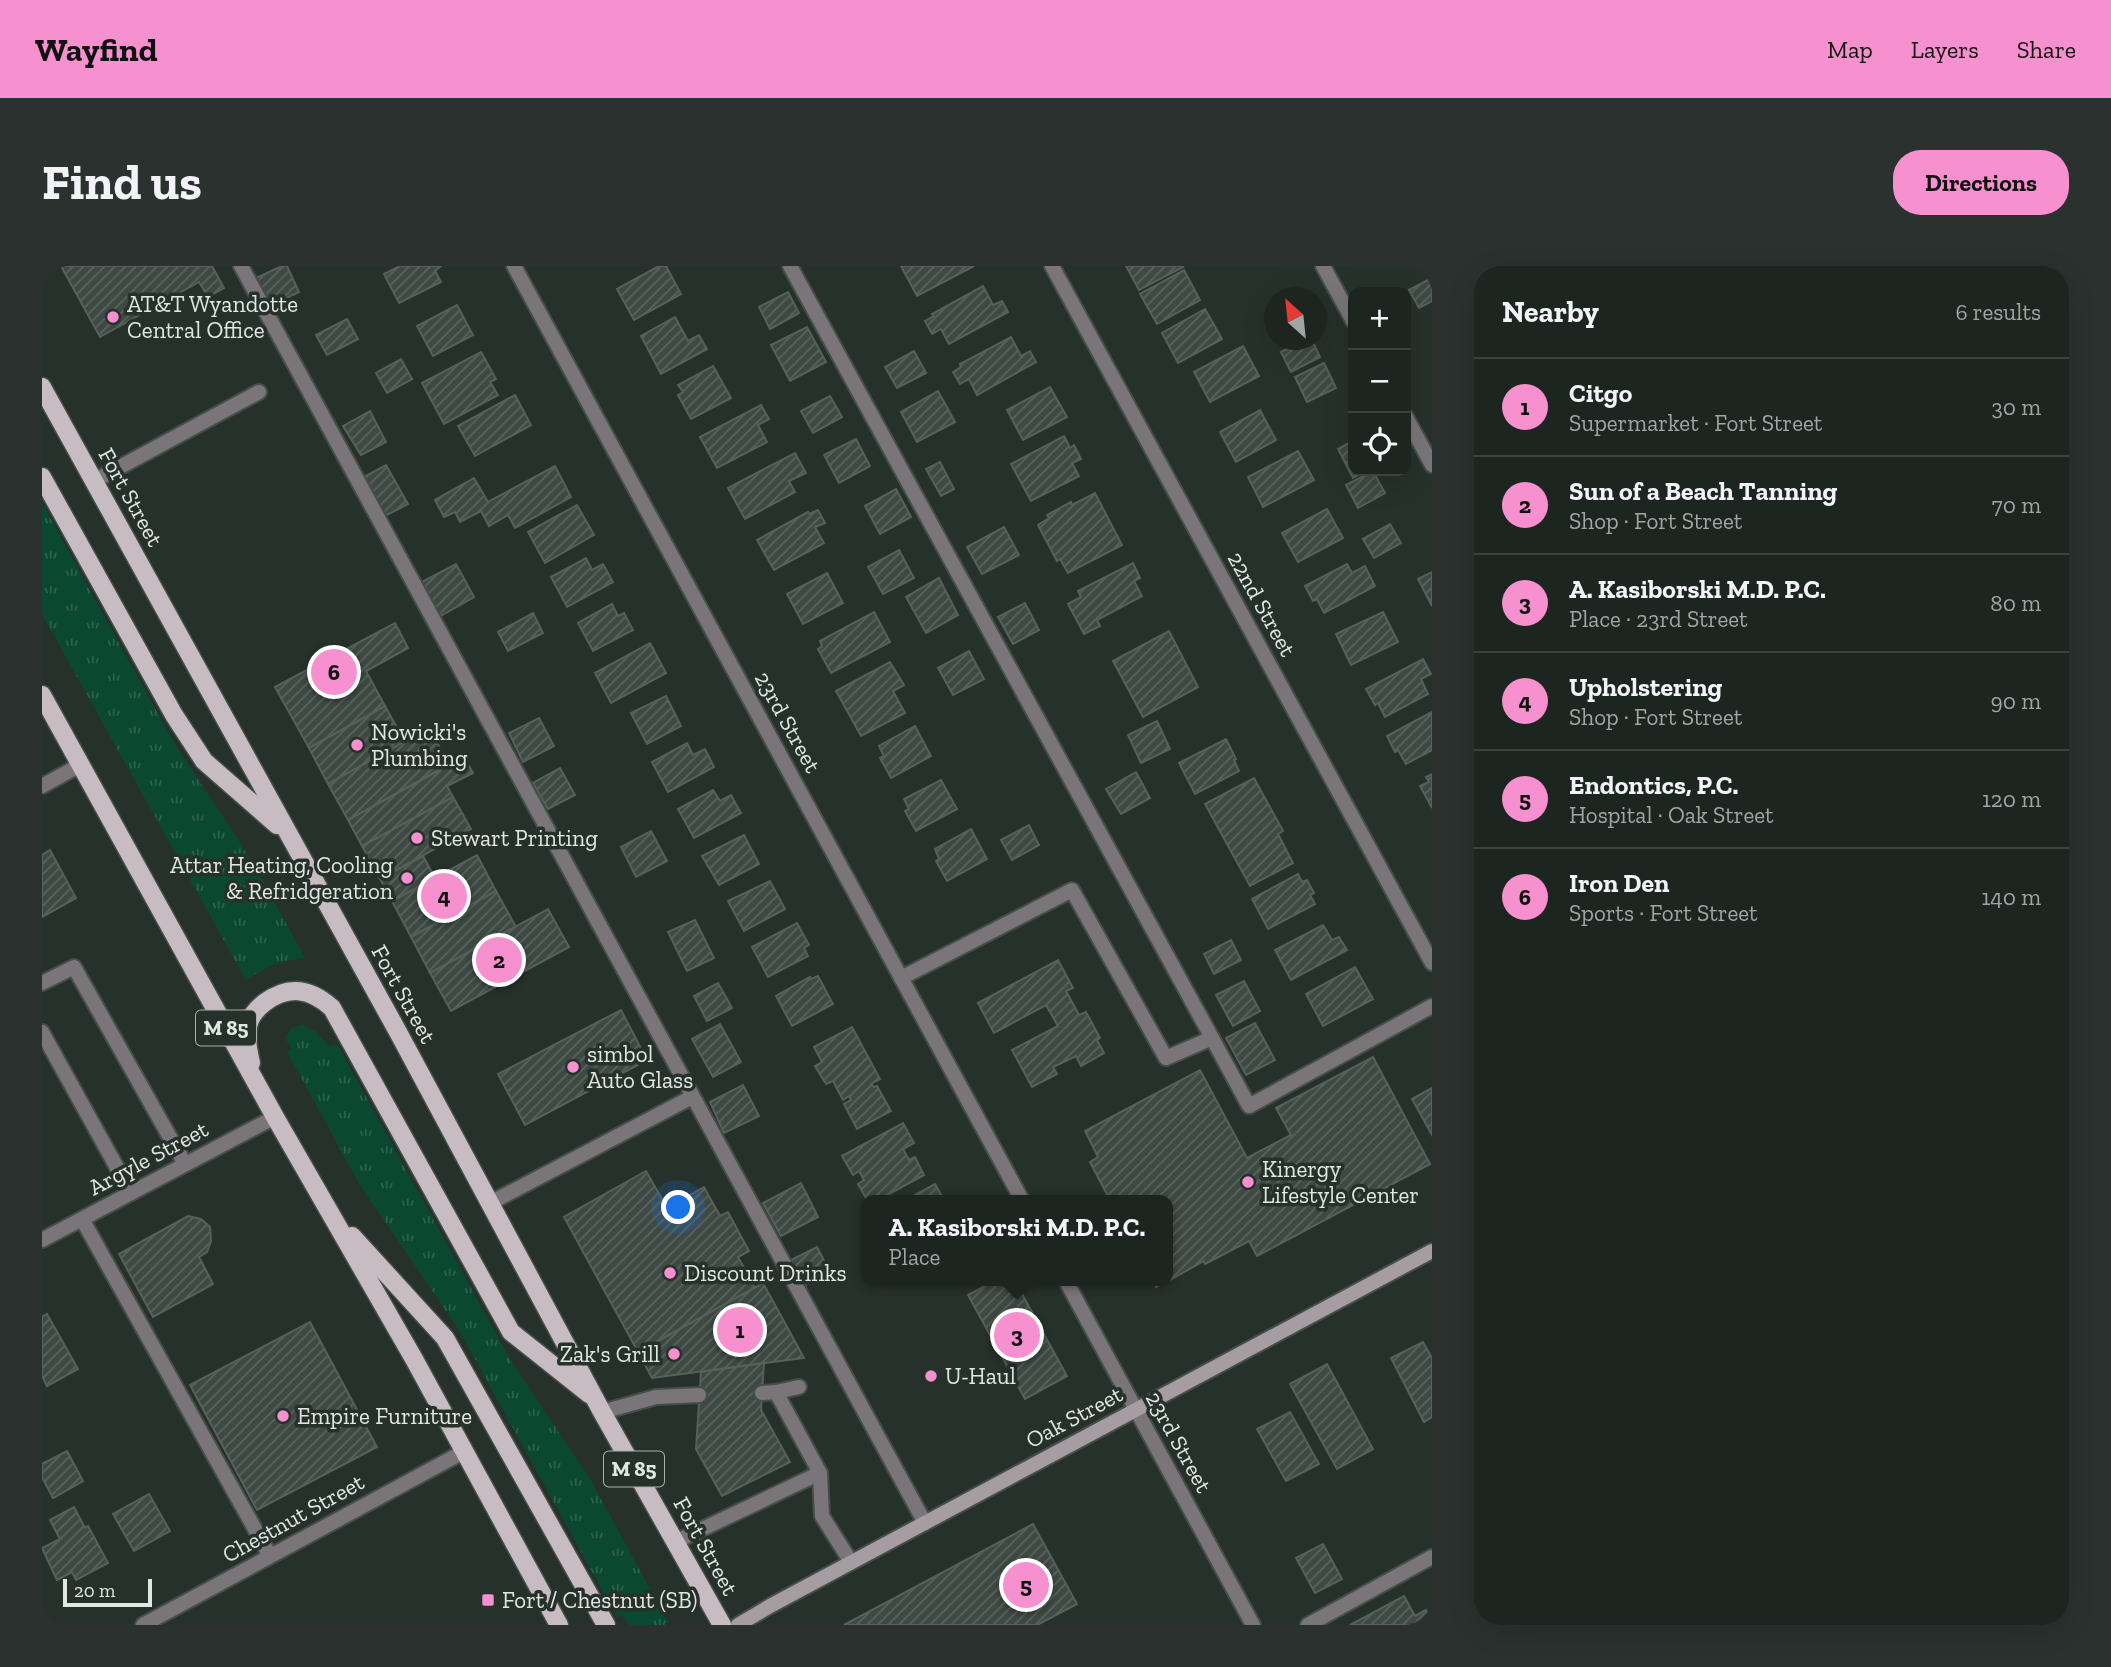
<!DOCTYPE html>
<meta charset="utf-8">
<style>
body{margin:0;font-family:"Zilla Slab",serif;background:#2a312e;color:#f1f3f6}
.controls{position:absolute;right:21px;top:21px;display:grid;overflow:hidden;border-radius:14px;box-shadow:0 7px 28px #0002}
.controls button{width:63px;height:63px;display:grid;place-items:center;padding:0;border:0;border-bottom:2px solid #3b423f;background:#1d2521;color:#f1f3f6;font:35px sans-serif}
.compass{position:absolute;left:1222px;top:21px;width:63px;height:63px;border-radius:50%;background:#1d2521;box-shadow:0 7px 28px #0002;rotate:333deg}
.scale{position:absolute;left:21px;bottom:18px;width:89px;box-sizing:border-box;padding-left:7px;border:4px solid #e1e8e4;border-top:0;font-size:19px;line-height:24px;white-space:nowrap;color:#e1e8e4;-webkit-text-stroke:5px #27312c;paint-order:stroke}
.you{position:absolute;left:637px;top:942px;width:24px;height:24px;margin:-18px;border:5px solid #fff;border-radius:50%;background:#1a73e8;box-shadow:0 0 0 10px #1a73e833}
.badge{display:grid;place-items:center;width:46px;height:46px;border-radius:50%;background:#f790cf;color:#111;font-size:23px;font-weight:700}
.pin{position:absolute;translate:-50% -50%;border:4px solid #fff;box-shadow:0 2px 7px #0006}
.popup{position:absolute;left:819px;top:929px;width:312px;height:91px;box-sizing:border-box;display:grid;place-content:center;border-radius:14px;background:#1d2521;filter:drop-shadow(0 2px 5px #0005);font-size:23px;white-space:nowrap;color:#a0a5a5}
.popup b{font-size:26px;color:#f1f3f6}
.popup::after{content:'';position:absolute;left:50%;top:100%;margin-left:-14px;border:14px solid transparent;border-top-color:#1d2521}
.list{margin:0;padding:0;list-style:none}
h2{display:flex;justify-content:space-between;align-items:center;height:91px;margin:0;padding:0 28px;font-size:30px}
h2 small{font-size:23px;font-weight:400;color:#a0a5a5}
.list li{display:grid;grid-template-columns:46px 1fr auto;gap:21px;align-items:center;box-sizing:border-box;height:98px;padding:0 28px;border-top:2px solid #3b423f}
.list b{display:block;font-size:26px;white-space:nowrap}
.list p{margin:0;font-size:23px;white-space:nowrap;color:#a0a5a5}
.list em{font-size:23px;font-style:normal;color:#a0a5a5}
.icon{flex:none;width:38px;height:38px;fill:none;stroke:currentColor;stroke-width:2;stroke-linecap:round;stroke-linejoin:round}
.map{position:relative;flex:none;width:1390px;height:1359px;overflow:hidden;border-radius:28px}
header{display:flex;align-items:center;gap:42px;box-sizing:border-box;height:98px;padding:0 35px;background:#f790cf;color:#111}
header strong{font-size:33px}
nav{display:flex;gap:38px;margin-inline-start:auto;font-size:24px}
.intro{display:flex;align-items:center;justify-content:space-between;box-sizing:border-box;height:168px;padding:0 42px}
h1{margin:0;font-size:49px}
.button{padding:18px 32px;border-radius:28px;background:#f790cf;color:#111;font-size:24px;font-weight:700}
main{display:flex;gap:42px;padding:0 42px}
aside{flex:1;background:#1d2521;border-radius:28px;box-shadow:0 7px 28px #0002}
.map>svg:first-child{display:block}
.grass{fill:url(#grass-tufts)}
.building{fill:url(#building-hatch);stroke:#56615b;stroke-width:2}
.lines{fill:none;stroke-linecap:round;stroke-linejoin:round}
.lane-casing{stroke:#454e49;stroke-width:18}
.street-casing{stroke:#454e49;stroke-width:18}
.secondary-casing{stroke:#454e49;stroke-width:18}
.primary-casing{stroke:#454e49;stroke-width:21}
.lane{stroke:#7a7578;stroke-width:14}
.street{stroke:#7a7578;stroke-width:14}
.secondary{stroke:#a59da2;stroke-width:14}
.primary{stroke:#c7bcc2;stroke-width:18}
.poi-dot{fill:#f790cf;stroke:#27312c;stroke-width:2.5}
.labels{text-anchor:middle;stroke-width:7;stroke-linejoin:round;paint-order:stroke}
.shield{fill:#27312c;stroke:#a9b1ad;stroke-width:2}
.shield-label{font-size:21px;font-weight:bold;fill:#e1e8e4}
.poi-label{font-size:23px;fill:#e1e8e4;stroke:#27312c;text-anchor:start}
.street-label{font-size:23px;fill:#e1e8e4;stroke:#27312c}
</style>
<header>
<strong>Wayfind</strong>
<nav><a>Map</a><a>Layers</a><a>Share</a></nav>
</header>
<div class="intro"><h1>Find us</h1><a class="button">Directions</a></div>
<main>
<div class="map">
<svg width="1390" height="1359" viewBox="0 0 1390 1359">
<defs>
<pattern id="grass-tufts" width="24" height="20" patternUnits="userSpaceOnUse" patternTransform="scale(1.75)"><rect width="24" height="20" fill="#0b4831"/><path d="M3 7l-1-3M5 7V3M7 7l1-3M15 17l-1-3M17 17v-4M19 17l1-3" fill="none" stroke="#2e624f"/></pattern>
<pattern id="building-hatch" width="6" height="6" patternUnits="userSpaceOnUse" patternTransform="scale(1.75)"><rect width="6" height="6" fill="#3f4944"/><path d="M-1 1l2-2M0 6l6-6M5 7l2-2" fill="none" stroke="#5a635f"/></pattern>
</defs>
<rect width="100%" height="100%" fill="#27312c"/>
<g class="grass">
<path d="M0,237l131,238 79,120 53,97c-23,2 -40,9 -59,22l-204,-366z"/>
<path d="M261,759l12,6 15,16 7,-3 174,317 78,116 79,145 -4,3h-35l-7,-11 -5,3 -158,-287 -99,-145 -73,-133 4,-3 -6,-12 7,-9z"/>
</g>
<g class="building">
<path d="M19,0h151l12,22 -16,9 -9,-15 -99,55z"/>
<path d="M240,0h5l12,26 -29,14 -14,-28z"/>
<path d="M358,0h41l-6,5 6,11 -42,21 -15,-29z"/>
<path d="M617,0h7l15,28 -47,26 -17,-31z"/>
<path d="M859,0h73l-57,30z"/>
<path d="M1084,0h56l1,1 -44,23z"/>
<path d="M1142,4l16,30 -43,24 -17,-30z"/>
<path d="M1390,12v23l-13,7 -10,-18z"/>
<path d="M941,20l10,19 9,-4 6,11 -59,32 -8,-15 -9,5 -7,-13 9,-5 -2,-2z"/>
<path d="M746,26l11,21 -29,16 -11,-22z"/>
<path d="M415,39l16,30 -40,21 -16,-30z"/>
<path d="M1163,43l17,30 -44,24 -16,-30z"/>
<path d="M633,51l13,24 11,-6 8,14 -46,25 -20,-38z"/>
<path d="M305,53l11,20 -31,16 -11,-20z"/>
<path d="M765,61l19,35 -36,19 -19,-36z"/>
<path d="M969,71l10,19 9,-5 6,11 -59,33 -8,-16 -9,5 -7,-12 8,-5 -1,-3z"/>
<path d="M1264,74h6l8,17 -29,15 -10,-20z"/>
<path d="M1201,80l16,30 -49,26 -16,-30z"/>
<path d="M872,85l12,22 -29,15 -12,-21z"/>
<path d="M439,86l15,27 -6,3 8,13 -54,29 -22,-41z"/>
<path d="M359,93l11,20 -25,14 -11,-20z"/>
<path d="M1282,97l12,25 -29,14 -12,-25z"/>
<path d="M671,100l18,32 -40,21 -13,-24 5,-3 -5,-7z"/>
<path d="M1008,121l17,30 -44,23 -16,-30z"/>
<path d="M896,125l17,31 -38,20 -16,-30z"/>
<path d="M473,129l16,30 -56,31 -17,-30z"/>
<path d="M788,130l12,21 -29,16 -12,-22z"/>
<path d="M719,139l8,14 -11,6 9,17 -50,26 -17,-31z"/>
<path d="M1218,144l16,30 -40,22 -16,-30z"/>
<path d="M328,145l16,31 -25,13 -18,-29z"/>
<path d="M1022,170l6,12 4,-3 7,14 -9,4 7,13 -48,25 -20,-37z"/>
<path d="M814,173l14,27 -31,17 -15,-28z"/>
<path d="M1311,175v30h13l-13,7 -15,-29z"/>
<path d="M1256,185l16,29 -51,27 -15,-30z"/>
<path d="M753,187l11,20 -17,8 6,11 -50,27 -17,-31z"/>
<path d="M898,196l14,27 -13,7 -15,-27z"/>
<path d="M344,199l22,39 -23,12 -21,-39z"/>
<path d="M513,200l16,31 -56,31 -7,-13 -19,11 -8,-15 -21,11 -5,-10 -11,5 -9,-17 39,-22 14,24z"/>
<path d="M1331,205l12,22 -27,15 -12,-23z"/>
<path d="M854,223l15,28 -31,17 -15,-28z"/>
<path d="M1053,227l27,52 -54,28 -8,-14 -3,2 -19,-36 11,-7 -2,-3 24,-13 1,3z"/>
<path d="M535,239l17,30 -49,28 -17,-31z"/>
<path d="M1285,243l16,29 -45,24 -16,-29z"/>
<path d="M776,244l7,13 -10,4 9,16 -50,27 -17,-30 51,-28 1,2z"/>
<path d="M1348,258l11,19 -27,15 -11,-19z"/>
<path d="M962,261l15,28 -37,19 -15,-27z"/>
<path d="M857,284l15,28 -31,16 -15,-27z"/>
<path d="M544,292l6,12 11,-6 10,18 -46,25 -16,-30z"/>
<path d="M1091,297l7,15 -6,3 8,15 -45,24 3,6 -16,8 -16,-30 13,-7 -3,-6z"/>
<path d="M414,298l18,33 -35,20 -19,-34z"/>
<path d="M1305,298l5,9 13,-7 10,20 -51,27 -7,-14 -4,2 -8,-15z"/>
<path d="M1390,306v34l-14,-27z"/>
<path d="M785,307l16,30 -40,21 -16,-30z"/>
<path d="M897,312l19,37 -32,18 -20,-36z"/>
<path d="M983,337l14,27 -26,14 -15,-27z"/>
<path d="M570,338l6,12 6,-3 9,17 -40,21 -15,-28z"/>
<path d="M832,346l16,30 -59,31 -13,-24 4,-3 -2,-5z"/>
<path d="M1341,346l15,30 -47,23 -15,-31z"/>
<path d="M491,347l10,20 -35,18 -10,-19z"/>
<path d="M353,357l13,25 -42,23 19,35 -76,42 -34,-61z"/>
<path d="M1127,365l29,56 -55,30 -30,-56z"/>
<path d="M608,377l16,30 -55,30 -16,-30z"/>
<path d="M927,385l15,28 -31,16 -15,-27z"/>
<path d="M1381,393l8,15 -10,5 7,15 -43,23 -7,-14 -3,2 -9,-16z"/>
<path d="M848,396l14,23 -11,6 12,22 -44,23 -25,-45z"/>
<path d="M624,430l15,30 -34,18 -16,-31z"/>
<path d="M343,440l20,36 -77,42 -19,-36z"/>
<path d="M1390,446v38l-26,14 -8,-14 -3,2 -8,-16z"/>
<path d="M497,452l15,28 -31,16 -14,-29z"/>
<path d="M1115,455l13,28 -29,14 -13,-28z"/>
<path d="M873,460l16,30 -40,22 -11,-20 4,-2 -5,-10z"/>
<path d="M387,462l20,36 -101,56 -20,-36z"/>
<path d="M1184,473l10,20 -2,1 5,11 -44,23 -16,-31z"/>
<path d="M645,477l6,12 12,-6 9,18 -46,25 -16,-30z"/>
<path d="M422,491l9,16 -26,13 6,11 -91,49 -14,-26z"/>
<path d="M518,502l15,27 -27,14 -15,-26z"/>
<path d="M1094,506l14,26 -29,16 -15,-25z"/>
<path d="M1390,508v34l-12,-22 9,-4 -3,-5z"/>
<path d="M1212,512l29,53 -5,3 15,29 -43,23 -45,-82z"/>
<path d="M899,514l16,29 -41,22 -11,-20 4,-2 -5,-10z"/>
<path d="M671,524l7,11 11,-6 10,18 -47,25 -16,-29z"/>
<path d="M411,531l18,32 -91,50 -18,-33z"/>
<path d="M987,559l10,20 -27,15 -11,-20z"/>
<path d="M929,563l16,30 -40,22 -11,-20 3,-2 -4,-10z"/>
<path d="M609,565l16,30 -31,16 -15,-30z"/>
<path d="M702,569l15,29 -40,21 -17,-29z"/>
<path d="M8,584l26,48 -34,19v-62z"/>
<path d="M435,589l19,36 -85,46 -19,-36z"/>
<path d="M381,590l12,22 -43,23 -12,-22z"/>
<path d="M1256,608l4,8 5,-2 7,13 -4,2 5,9 -47,25 -16,-30z"/>
<path d="M728,615l15,28 -41,22 -16,-30z"/>
<path d="M454,625l20,36 -86,46 -19,-36z"/>
<path d="M506,643l21,38 -118,64 -21,-38z"/>
<path d="M653,654l19,38 -27,13 -19,-39z"/>
<path d="M755,657l12,22 -5,3 4,8 -40,21 -16,-30z"/>
<path d="M1281,659l9,15 7,-3 8,13 -56,30 -16,-30z"/>
<path d="M1189,674l10,20 -27,14 -10,-20z"/>
<path d="M1016,694l15,28 -7,3 13,24 7,-3 14,26 -3,2 7,13 -23,13 -5,-10 -23,11 4,7 -25,13 -20,-37 46,-24 -12,-21 -52,28 -16,-30z"/>
<path d="M1313,701l18,32 -50,27 -17,-32z"/>
<path d="M776,710l15,28 -41,22 -16,-30 34,-19 1,2z"/>
<path d="M1202,715l16,30 -27,15 -17,-31z"/>
<path d="M676,717l14,25 -25,13 -13,-25z"/>
<path d="M579,744l26,50 -122,65 -27,-51z"/>
<path d="M1213,757l20,37 -29,15 -20,-37z"/>
<path d="M678,758l21,38 -28,15 -21,-38z"/>
<path d="M810,761l28,52 -9,5 3,3 3,-1 14,25 -34,18 -13,-25 7,-4 -2,-4 -6,4 -10,-19 -7,3 -11,-18 7,-4 -8,-15z"/>
<path d="M1331,791l57,107 -173,92 -8,-15 -44,23 -1,-3 -36,20v-81h-58l-20,-38 8,-5 -13,-26 115,-61 47,88 44,-23 -15,-27z"/>
<path d="M701,819l16,31 -35,17 -14,-31z"/>
<path d="M1390,822v47l-20,-36z"/>
<path d="M861,857l11,20 -11,6 6,11 6,-3 9,18 -46,25h-11l-9,-16 6,-4 -5,-9 -6,4 -11,-19z"/>
<path d="M604,905l21,37 37,-21 16,29 8,-4 21,39 -11,6 17,31 -117,64 -74,-135z"/>
<path d="M759,917l17,34 -37,19 -18,-33z"/>
<path d="M893,918l9,16h-38z"/>
<path d="M146,950l13,3 9,8 1,14 -4,11 -8,5 14,27 -60,33 -34,-63z"/>
<path d="M775,981l13,25 -28,15 -13,-26z"/>
<path d="M952,1015h21l52,95 -42,23 -57,-104z"/>
<path d="M1110,1015h15l-11,6z"/>
<path d="M721,1017l41,75 -152,20 -14,-26z"/>
<path d="M5,1048l31,55 -31,17 -5,-10v-59z"/>
<path d="M268,1056l67,125 -120,63 -67,-125z"/>
<path d="M1381,1076l9,16v59l-8,5 -33,-64z"/>
<path d="M722,1097l-3,47 29,52 -68,34 -26,-47 5,-77z"/>
<path d="M1285,1098l46,85 -36,20 -47,-85z"/>
<path d="M1248,1146l29,52 -33,17 -29,-52z"/>
<path d="M25,1185l16,30 -30,17 -11,-21v-13z"/>
<path d="M107,1228l21,37 -36,20 -21,-37z"/>
<path d="M32,1241l11,21 3,-2 20,37 -32,17 -4,-8 -15,8 -15,-32 18,-9 -10,-19z"/>
<path d="M991,1258l44,80 -40,21h-193z"/>
<path d="M1281,1278l19,35 -27,14 -19,-35z"/>
<path d="M1362,1330l11,20 11,-6 6,15h-82z"/>
</g>
<g class="lines">
<defs>
<g id="lane">
<path d="M199,0l684,1257"/>
<path d="M748,0l422,772"/>
<path d="M1281,0l30,55"/>
<path d="M1364,151l26,48"/>
<path d="M52,215l165,-89"/>
<path d="M859,712l171,-88 94,168 46,-20 37,68 183,-100"/>
<path d="M0,717l32,-16 111,197"/>
<path d="M0,766l89,161"/>
<path d="M448,937l202,-106"/>
<path d="M40,953l188,337"/>
<path d="M734,1126l44,81 2,43 29,46"/>
<path d="M720,1127l14,-1 23,-5"/>
<path d="M560,1146l54,-15 43,-2"/>
<path d="M633,1276l145,-69"/>
<path d="M1266,1359l124,-68"/>
</g>
<g id="street">
<path d="M472,0l508,934"/>
<path d="M1010,0l380,697"/>
<path d="M0,520l38,-21"/>
<path d="M0,974l233,-123"/>
<path d="M1024,1015l187,344"/>
<path d="M101,1359l322,-174"/>
</g>
<path id="secondary" d="M696,1359l32,-19 662,-355"/>
<g id="primary">
<path d="M0,121l356,645 204,380 120,213"/>
<path d="M0,211l132,238 30,46 73,64"/>
<path d="M0,429l233,422 139,242 145,266"/>
<path d="M209,797c-3,-14 -7,-30 -1,-43 3,-7 9,-13 14,-17 24,-18 46,-15 68,5l179,324 78,62"/>
<path d="M310,970l93,102 161,287"/>
</g>
</defs>
<use href="#lane" class="lane-casing"/>
<use href="#street" class="street-casing"/>
<use href="#secondary" class="secondary-casing"/>
<use href="#primary" class="primary-casing"/>
<use href="#lane" class="lane"/>
<use href="#street" class="street"/>
<use href="#secondary" class="secondary"/>
<use href="#primary" class="primary"/>
</g>
<g class="poi-dot">
<circle cx="71" cy="51" r="7"/>
<circle cx="315" cy="479" r="7"/>
<circle cx="375" cy="572" r="7"/>
<circle cx="365" cy="612" r="7"/>
<circle cx="531" cy="801" r="7"/>
<circle cx="1206" cy="916" r="7"/>
<circle cx="628" cy="1007" r="7"/>
<circle cx="632" cy="1088" r="7"/>
<circle cx="889" cy="1110" r="7"/>
<circle cx="241" cy="1150" r="7"/>
<rect x="439" y="1327" width="14" height="14" rx="3.5"/>
</g>
<g class="labels">
<g class="shield">
<rect x="154" y="744.5" width="60" height="35" rx="5"/>
<rect x="562" y="1185.5" width="60" height="35" rx="5"/>
</g>
<g class="shield-label">
<text x="184" y="769">M 85</text>
<text x="592" y="1210">M 85</text>
</g>
<g class="poi-label">
<text x="85" y="46">AT&amp;T Wyandotte<tspan x="85" dy="26">Central Office</tspan></text>
<text x="329" y="474">Nowicki's<tspan x="329" dy="26">Plumbing</tspan></text>
<text x="389" y="580">Stewart Printing</text>
<text x="351" y="607" text-anchor="end">Attar Heating, Cooling<tspan x="351" dy="26">&amp; Refridgeration</tspan></text>
<text x="545" y="796">simbol<tspan x="545" dy="26">Auto Glass</tspan></text>
<text x="1220" y="911">Kinergy<tspan x="1220" dy="26">Lifestyle Center</tspan></text>
<text x="642" y="1015">Discount Drinks</text>
<text x="618" y="1096" text-anchor="end">Zak's Grill</text>
<text x="903" y="1118">U-Haul</text>
<text x="255" y="1158">Empire Furniture</text>
<text x="460" y="1342">Fort / Chestnut (SB)</text>
</g>
<g class="street-label">
<text transform="translate(89 231) rotate(61)" y="8">Fort Street</text>
<text transform="translate(1220 338) rotate(61)" y="8">22nd Street</text>
<text transform="translate(746 456) rotate(61)" y="8">23rd Street</text>
<text transform="translate(362 728) rotate(61)" y="8">Fort Street</text>
<text transform="translate(106 892) rotate(-28)" y="8">Argyle Street</text>
<text transform="translate(1032 1151) rotate(-28)" y="8">Oak Street</text>
<text transform="translate(1137 1176) rotate(61)" y="8">23rd Street</text>
<text transform="translate(251 1252) rotate(-29)" y="8">Chestnut Street</text>
<text transform="translate(664 1280) rotate(61)" y="8">Fort Street</text>
</g>
</g>
</svg>
<div class="controls">
<button>+</button>
<button>−</button>
<button><svg class="icon" aria-label="locate" viewBox="0 0 24 24"><circle cx="12" cy="12" r="6"/><path d="M12 2v4M12 18v4M2 12h4M18 12h4"/></svg></button>
</div>
<svg class="compass" viewBox="-18 -18 36 36"><path d="M0-13l5 13h-10z" fill="#e53935"/><path d="M0 13l5-13h-10z" fill="#a0a5a5"/></svg>
<div class="scale">20 m</div>
<div class="you"></div>
<div class="pin badge" style="left:698px;top:1064px">1</div>
<div class="pin badge" style="left:457px;top:694px">2</div>
<div class="pin badge" style="left:975px;top:1069px">3</div>
<div class="popup"><b>A. Kasiborski M.D. P.C.</b>Place</div>
<div class="pin badge" style="left:402px;top:630px">4</div>
<div class="pin badge" style="left:984px;top:1319px">5</div>
<div class="pin badge" style="left:292px;top:406px">6</div>
</div>
<aside>
<h2>Nearby<small>6 results</small></h2>
<ul class="list">
<li><span class="badge">1</span><div><b>Citgo</b><p>Supermarket · Fort Street</p></div><em>30 m</em></li>
<li><span class="badge">2</span><div><b>Sun of a Beach Tanning</b><p>Shop · Fort Street</p></div><em>70 m</em></li>
<li><span class="badge">3</span><div><b>A. Kasiborski M.D. P.C.</b><p>Place · 23rd Street</p></div><em>80 m</em></li>
<li><span class="badge">4</span><div><b>Upholstering</b><p>Shop · Fort Street</p></div><em>90 m</em></li>
<li><span class="badge">5</span><div><b>Endontics, P.C.</b><p>Hospital · Oak Street</p></div><em>120 m</em></li>
<li><span class="badge">6</span><div><b>Iron Den</b><p>Sports · Fort Street</p></div><em>140 m</em></li>
</ul>
</aside>
</main>
